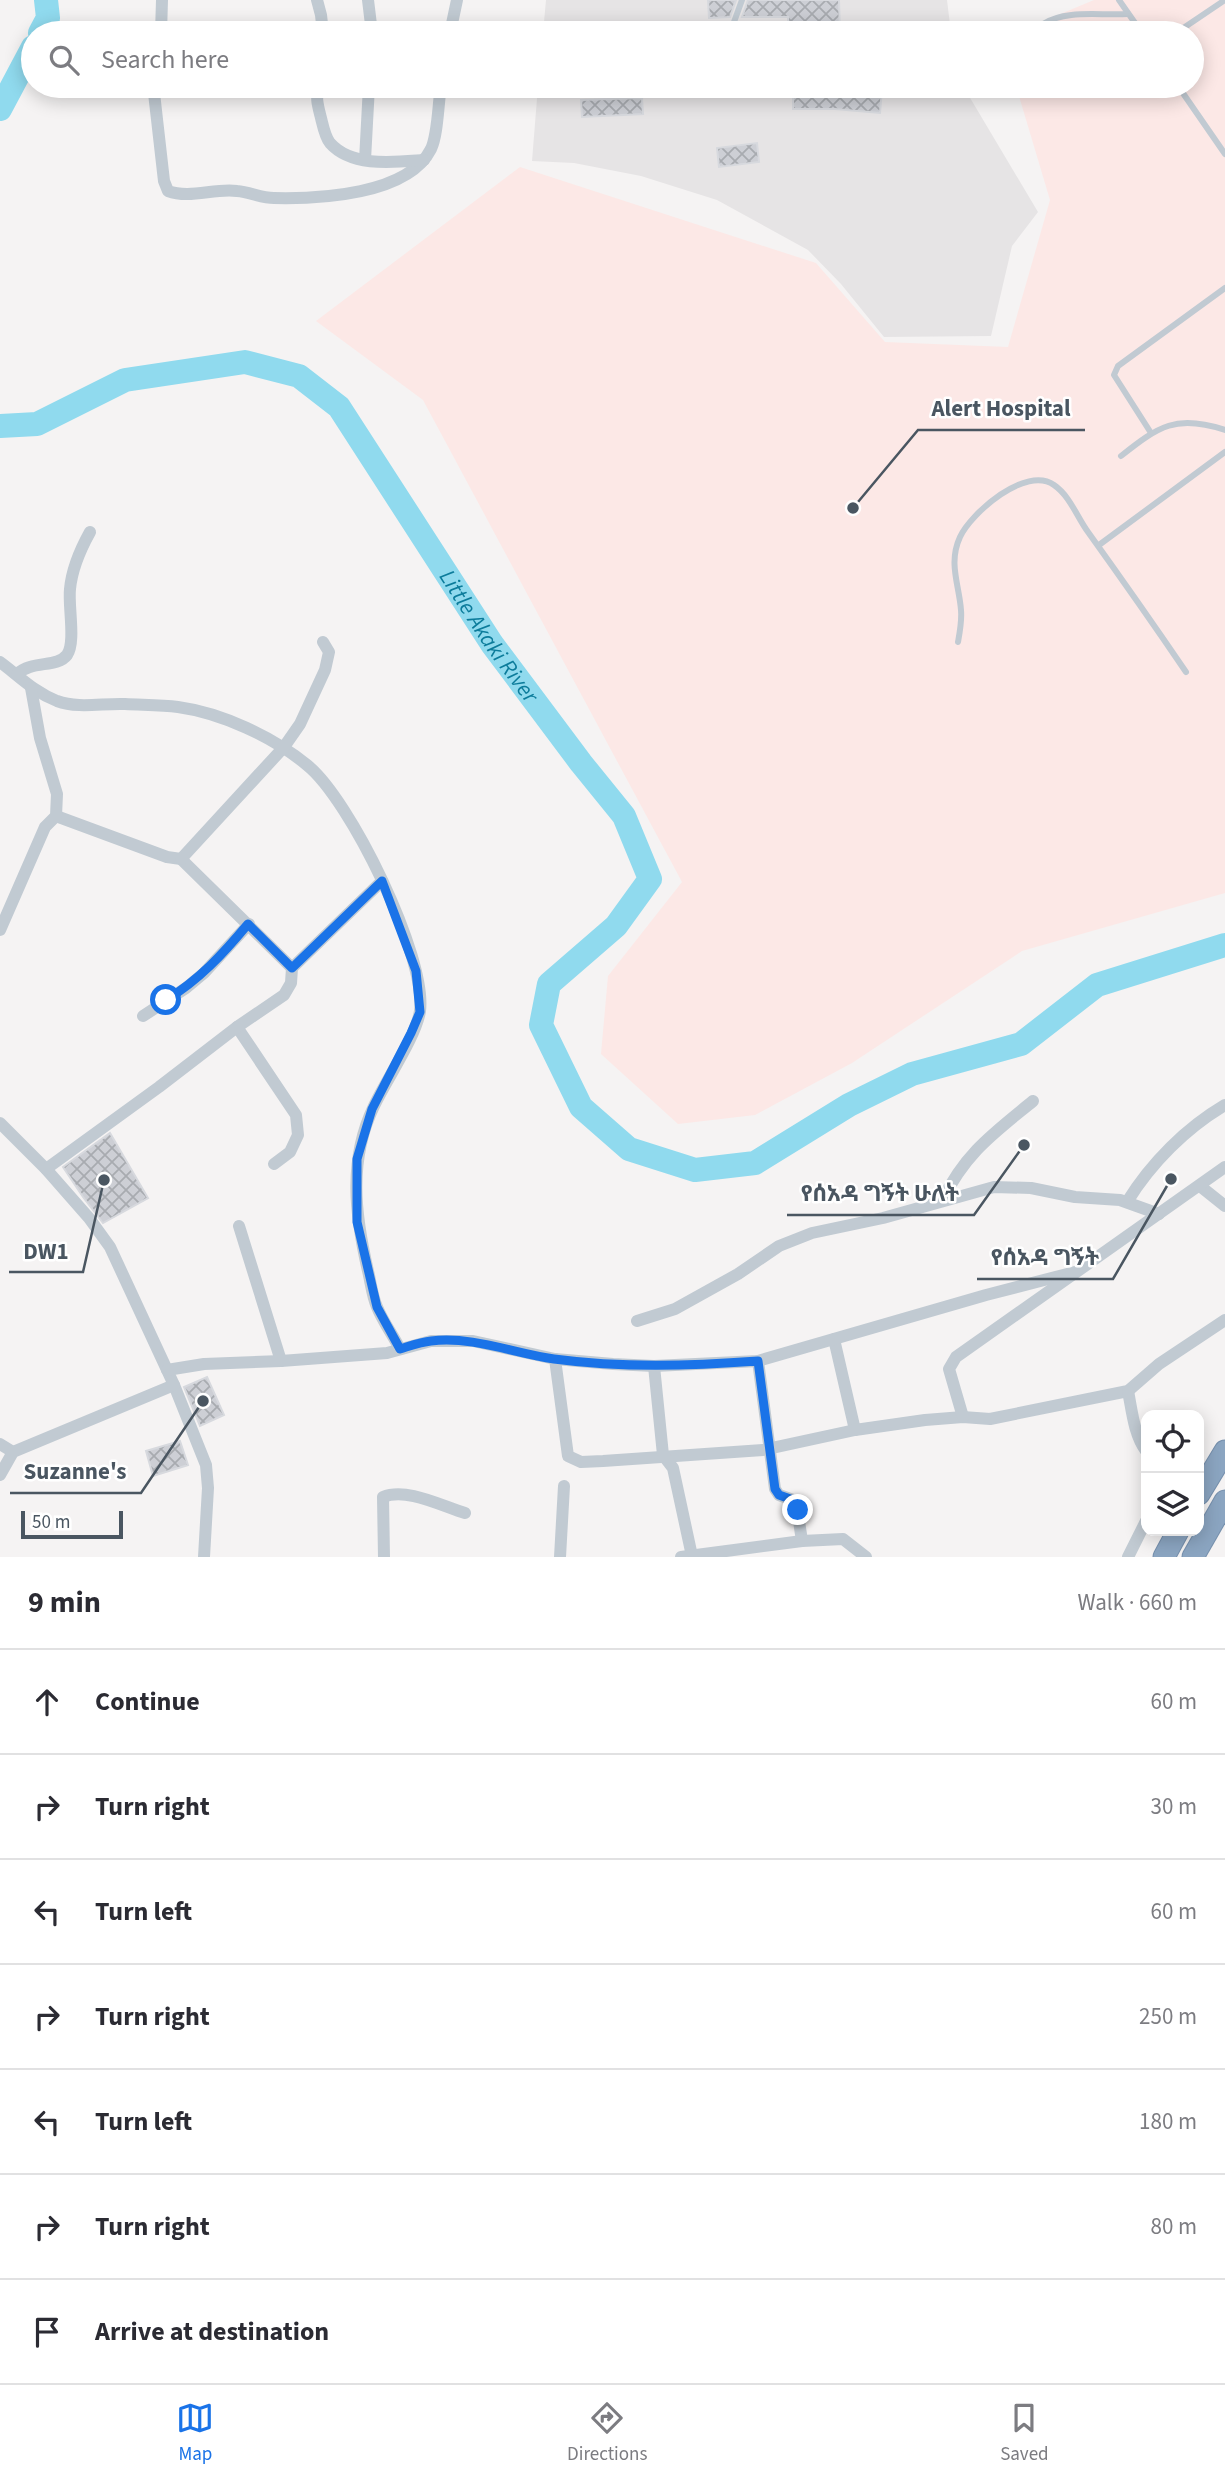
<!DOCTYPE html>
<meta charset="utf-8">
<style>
body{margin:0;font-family:"Source Sans 3","Noto Sans Ethiopic",sans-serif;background:#f7f7f7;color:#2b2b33}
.controls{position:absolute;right:21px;bottom:21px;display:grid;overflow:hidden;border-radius:14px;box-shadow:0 4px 18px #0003}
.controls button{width:63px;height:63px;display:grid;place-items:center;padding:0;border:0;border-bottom:2px solid #e1e1e2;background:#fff;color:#2b2b33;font:35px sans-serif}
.scale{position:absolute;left:21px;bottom:18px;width:102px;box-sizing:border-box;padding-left:7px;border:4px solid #4a5661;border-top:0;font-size:19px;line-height:24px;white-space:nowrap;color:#4a5661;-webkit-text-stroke:5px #fff;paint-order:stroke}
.stop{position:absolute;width:21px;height:21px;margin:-16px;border:5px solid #1a73e8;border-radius:50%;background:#fff}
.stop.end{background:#1a73e8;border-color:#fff;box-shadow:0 2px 7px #0008}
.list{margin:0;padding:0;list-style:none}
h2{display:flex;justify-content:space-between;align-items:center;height:91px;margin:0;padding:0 28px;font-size:30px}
h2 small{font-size:23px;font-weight:400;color:#7c7c81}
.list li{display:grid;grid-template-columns:46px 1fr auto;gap:21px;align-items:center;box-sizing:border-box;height:105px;padding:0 28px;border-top:2px solid #e1e1e2}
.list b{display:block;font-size:26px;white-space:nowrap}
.list em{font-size:23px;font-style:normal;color:#7c7c81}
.icon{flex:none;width:38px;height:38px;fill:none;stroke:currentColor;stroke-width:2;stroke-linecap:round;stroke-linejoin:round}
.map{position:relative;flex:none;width:1225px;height:1557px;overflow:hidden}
.search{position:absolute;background:#fff;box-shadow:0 4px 18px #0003;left:21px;right:21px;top:21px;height:77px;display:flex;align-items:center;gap:18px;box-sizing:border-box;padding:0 24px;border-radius:38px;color:#7c7c81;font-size:26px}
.sheet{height:826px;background:#fff}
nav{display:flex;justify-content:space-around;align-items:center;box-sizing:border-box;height:98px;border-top:2px solid #e1e1e2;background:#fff;font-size:19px;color:#7c7c81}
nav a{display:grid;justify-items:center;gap:4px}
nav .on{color:#1a73e8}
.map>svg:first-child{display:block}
.education{fill:#e6e4e5}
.medical{fill:#fce8e6}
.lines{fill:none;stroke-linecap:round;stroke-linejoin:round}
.river{stroke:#90daee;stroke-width:24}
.building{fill:url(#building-cross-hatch);stroke:#d7d9de;stroke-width:2}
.highway-casing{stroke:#7690ad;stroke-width:23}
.lane{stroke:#c1cad2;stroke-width:6}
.street{stroke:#c1cad2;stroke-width:12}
.highway{stroke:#8ba5c1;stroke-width:21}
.route{stroke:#1a73e8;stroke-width:9}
.labels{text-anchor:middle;stroke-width:5;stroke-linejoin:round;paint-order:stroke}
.water-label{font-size:23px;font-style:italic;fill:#0c7c9b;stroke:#fff}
.leader{fill:none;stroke:#4a5661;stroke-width:2.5}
.callout-dot{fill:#4a5661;stroke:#fff;stroke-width:2.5}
.callout-label{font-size:23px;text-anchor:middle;font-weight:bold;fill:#4a5661;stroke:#fff;stroke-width:5;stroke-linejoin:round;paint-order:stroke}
</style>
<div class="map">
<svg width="1225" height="1557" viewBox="0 0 1225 1557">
<defs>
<pattern id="building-cross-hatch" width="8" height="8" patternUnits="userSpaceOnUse" patternTransform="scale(1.75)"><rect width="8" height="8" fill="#cdcfd5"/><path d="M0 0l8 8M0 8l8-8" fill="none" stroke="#a8abb0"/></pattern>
</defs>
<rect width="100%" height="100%" fill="#f5f3f3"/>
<g class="education">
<path d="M546,0h401l4,33h-408z"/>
<path d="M538,86h425l75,126 -26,34 -21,90 -107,1 -43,-53 -33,-34 -91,-50 -76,-24 -67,-13 -42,-2z"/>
</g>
<path class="medical" d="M1094,0h131v893l-203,58 -170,112 -97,52 -77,9 -77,-70 7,-78 74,-94 -259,-482 -107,-79 204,-154 296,96 69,79 123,5 42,-147 -34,-114h176v-53h-177z"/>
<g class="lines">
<g class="river">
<path d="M40,33l8,-15 -2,-18"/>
<path d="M0,109l33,-62"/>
<path id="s1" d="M0,426l37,-2 88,-44 120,-18 54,14 40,31 153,237 89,119 43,53 26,63 -34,47 -67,58 -8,41 40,82 48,42 66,21 60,-7 94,-58 63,-31 109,-30 76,-59 128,-40"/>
</g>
</g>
<g class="building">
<path d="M708,0h28l-6,17 -21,1z"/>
<path d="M748,0h91l1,33h-52v-16h-46z"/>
<path d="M793,86h58l31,3 -2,24 -45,-4h-42z"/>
<path d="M642,98l1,16 -61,3 -1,-17z"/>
<path d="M757,143l2,19 -40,5 -2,-19z"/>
<path d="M110,1133l38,65 -45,25 -20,-26 -20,-30z"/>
<path d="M207,1377l17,38 -24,11 -16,-39z"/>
<path d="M180,1441l8,24 -35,11 -7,-25z"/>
</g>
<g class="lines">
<defs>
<g id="highway">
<path d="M1199,1494l26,-43"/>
<path d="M1164,1557l14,-26"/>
<path d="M1193,1557l32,-56"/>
</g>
</defs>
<use href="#highway" class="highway-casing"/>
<g class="lane">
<path d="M1119,0l23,33"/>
<path d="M1043,24c24,-15 57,-8 85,-10"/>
<path d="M730,33l12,-33"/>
<path d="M1176,33l49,-33"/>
<path d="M1178,86l47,68"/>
<path d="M1151,433l-37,-58 4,-9 107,-78"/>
<path d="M1121,456c38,-30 55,-42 104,-26"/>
<path d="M1099,545l126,-93"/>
<path d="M958,642c2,-11 4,-21 3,-32 -2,-26 -13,-47 -1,-73 11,-24 66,-72 94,-52 16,11 23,32 34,47 33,46 66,93 98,140"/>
</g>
<g class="street">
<path d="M317,0l4,15 2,18"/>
<path d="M368,0l4,33"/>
<path d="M161,33l1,-33"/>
<path d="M450,33l7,-33"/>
<path d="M156,86l-2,7 10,88 4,10c22,8 46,-3 69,0 13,1 24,7 37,7 45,1 134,-3 157,-49 7,-15 7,-45 10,-63"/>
<path d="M319,86c-4,11 -1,20 2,32 2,8 4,19 9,25 22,25 66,19 94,17"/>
<path d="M365,160l4,-74"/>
<path d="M0,662c19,14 34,30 57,39 22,8 45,2 68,3 17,1 36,1 53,3 44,6 95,30 129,58 43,34 120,192 113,246 -4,26 -34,69 -46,95 -26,54 -19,109 -6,165 3,12 4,25 9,36 6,15 16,28 23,42"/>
<path d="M17,674c15,-14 40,-6 50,-19 9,-13 1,-49 3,-66 2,-21 10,-39 20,-57"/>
<path d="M56,816l111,41 14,2 111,109"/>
<path d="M181,859l103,-112 16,-23 25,-54 4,-18 -6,-10"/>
<path d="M0,930l45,-103 11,-11 1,-22 -17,-56 -9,-50"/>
<path d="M143,1016l43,-28 18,-15 45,-49"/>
<path d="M237,1027l59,88 2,20 -8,17 -16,12"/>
<path d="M0,1123l46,46 43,49 21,29 64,138 32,80 2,23 -4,69"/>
<path d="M46,1169l113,-82 78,-60 47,-32 7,-12 1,-15 90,-87"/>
<path d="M1200,1186l25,20"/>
<path d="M942,1201c23,-48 52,-68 91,-100"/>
<path d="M1127,1202c24,-39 59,-74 98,-97"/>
<path d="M239,1226l42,135"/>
<path d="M637,1321l38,-12 63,-35 41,-28 33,-13 71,-15 111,-31 37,1 44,9 45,3 39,14"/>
<path d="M834,1339l21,91"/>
<path d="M555,1359l13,97 13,6 22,-1 160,-11 92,-20 70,-10 38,-3 27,2 138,-28 31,-27 66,-44"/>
<path d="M758,1361l17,128 4,6 17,6 6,40"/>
<path d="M654,1366l9,89 10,13 19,88"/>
<path d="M167,1370l37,-6 77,-3 106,-8 44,-12h42l82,18 58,5 41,2 104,-5 228,-66 89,-23"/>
<path d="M1128,1391c4,20 6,44 18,60"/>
<path d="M963,1417l-14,-48 7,-12 269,-190"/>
<path d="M0,1444l13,8"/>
<path d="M0,1475l13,-23 161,-67"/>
<path d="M384,1557l-1,-60c23,-10 59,9 82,16"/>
<path d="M560,1557l4,-71"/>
<path d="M681,1557l121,-16 41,-2 23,18"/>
<path d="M1128,1557l18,-36"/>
</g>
<use href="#highway" class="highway"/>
</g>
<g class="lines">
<path class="route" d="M166,1000c33,-20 57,-46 82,-76l44,44 90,-87 34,90 4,41 -9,21 -39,76 -15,50v63l20,85 23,42c10,-3 21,-7 31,-8 42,-5 82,12 123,18 68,9 136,7 204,2l17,128 4,6 17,6 2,9"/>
</g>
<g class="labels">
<g class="water-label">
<text dy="8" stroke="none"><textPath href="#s1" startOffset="637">Little Akaki River</textPath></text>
</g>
</g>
<path class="leader" d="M853 508L918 430H1085M1024 1145L974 1215H787M104 1180L83 1272H9M1171 1179L1113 1279H977M203 1401L141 1493H10"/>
<g class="callout-dot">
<circle cx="853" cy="508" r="7"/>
<circle cx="1024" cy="1145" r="7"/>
<circle cx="104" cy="1180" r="7"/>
<circle cx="1171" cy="1179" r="7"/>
<circle cx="203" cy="1401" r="7"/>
</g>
<g class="callout-label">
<text x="1001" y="416">Alert Hospital</text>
<text x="880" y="1201">የሰአዳ ግኝት ሁለት</text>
<text x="46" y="1259">DW1</text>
<text x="1045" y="1265">የሰአዳ ግኝት</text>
<text x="75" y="1479">Suzanne's</text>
</g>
</svg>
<div class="controls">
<button><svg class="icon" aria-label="locate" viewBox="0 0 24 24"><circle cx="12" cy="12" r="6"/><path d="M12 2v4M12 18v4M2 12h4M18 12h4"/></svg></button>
<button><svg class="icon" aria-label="layers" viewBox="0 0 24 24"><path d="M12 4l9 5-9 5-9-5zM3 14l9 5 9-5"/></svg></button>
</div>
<div class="scale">50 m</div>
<div class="stop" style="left:166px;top:1000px"></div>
<div class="stop end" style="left:798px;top:1510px"></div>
<div class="search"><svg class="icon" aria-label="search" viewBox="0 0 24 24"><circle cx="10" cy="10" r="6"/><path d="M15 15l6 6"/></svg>Search here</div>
</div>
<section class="sheet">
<h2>9 min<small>Walk · 660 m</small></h2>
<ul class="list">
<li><svg class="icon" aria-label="ahead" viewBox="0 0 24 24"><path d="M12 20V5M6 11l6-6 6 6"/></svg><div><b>Continue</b></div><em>60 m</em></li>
<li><svg class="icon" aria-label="right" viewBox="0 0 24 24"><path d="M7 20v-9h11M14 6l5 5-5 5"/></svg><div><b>Turn right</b></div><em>30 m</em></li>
<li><svg class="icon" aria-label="left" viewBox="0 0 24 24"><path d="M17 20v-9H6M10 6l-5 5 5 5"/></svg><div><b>Turn left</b></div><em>60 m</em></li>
<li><svg class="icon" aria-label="right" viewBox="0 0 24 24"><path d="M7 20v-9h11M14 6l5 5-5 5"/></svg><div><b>Turn right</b></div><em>250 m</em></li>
<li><svg class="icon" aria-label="left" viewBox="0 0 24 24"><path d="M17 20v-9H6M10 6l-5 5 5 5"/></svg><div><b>Turn left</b></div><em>180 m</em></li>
<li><svg class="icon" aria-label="right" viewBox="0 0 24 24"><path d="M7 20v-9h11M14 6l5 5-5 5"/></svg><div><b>Turn right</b></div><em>80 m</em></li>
<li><svg class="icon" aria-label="arrive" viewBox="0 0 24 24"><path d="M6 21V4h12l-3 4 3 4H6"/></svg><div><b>Arrive at destination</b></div></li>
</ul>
</section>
<nav>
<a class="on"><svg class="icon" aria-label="map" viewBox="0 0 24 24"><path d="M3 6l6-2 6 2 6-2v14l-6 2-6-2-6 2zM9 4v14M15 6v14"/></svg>Map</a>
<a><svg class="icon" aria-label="directions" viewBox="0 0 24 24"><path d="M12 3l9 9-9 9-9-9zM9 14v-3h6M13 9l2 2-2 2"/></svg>Directions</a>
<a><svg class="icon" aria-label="saved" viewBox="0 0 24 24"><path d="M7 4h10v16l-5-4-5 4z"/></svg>Saved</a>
</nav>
